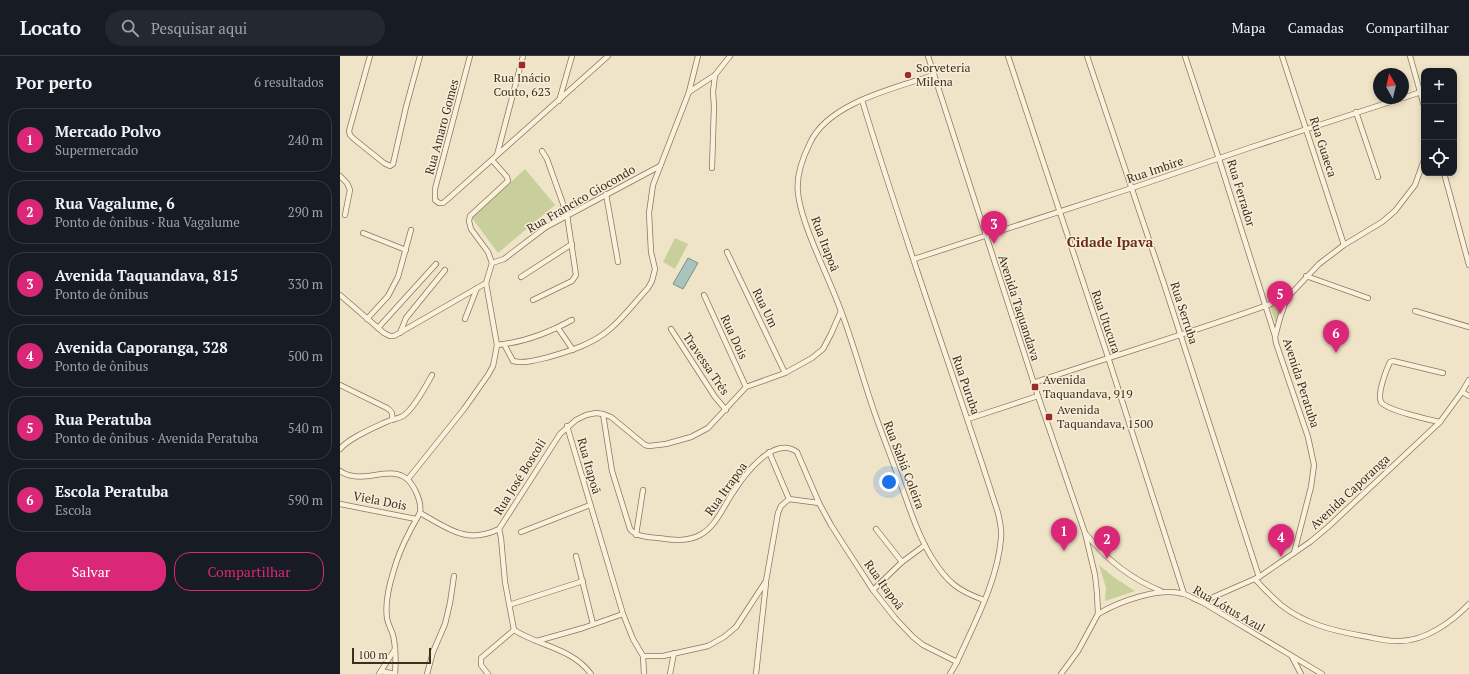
<!DOCTYPE html>
<html lang="pt">
<meta charset="utf-8">
<style>
body{margin:0;font-family:"PT Serif",serif;background:#242831;color:#f1f3f6}
.controls{position:absolute;right:12px;top:12px;display:grid;overflow:hidden;border-radius:8px;box-shadow:0 2px 6px #0003}
.controls button{width:36px;height:36px;display:grid;place-items:center;padding:0;border:0;border-bottom:1px solid #363941;background:#171b24;color:#f1f3f6;font:20px sans-serif}
.compass{position:absolute;left:1033px;top:12px;width:36px;height:36px;border-radius:50%;background:#171b24;box-shadow:0 2px 6px #0003;rotate:352deg}
.scale{position:absolute;left:12px;bottom:10px;width:79px;box-sizing:border-box;padding-left:4px;border:2px solid #3d2e20;border-top:0;font-size:11px;line-height:14px;white-space:nowrap;color:#3d2e20;-webkit-text-stroke:3px #f7eed8;paint-order:stroke}
.you{position:absolute;left:549px;top:426px;width:14px;height:14px;margin:-10px;border:3px solid #fff;border-radius:50%;background:#1a73e8;box-shadow:0 0 0 6px #1a73e833}
.badge{display:grid;place-items:center;width:26px;height:26px;border-radius:50%;background:#db2777;color:#fff;font-size:13px;font-weight:700}
.pin{position:absolute;translate:-50% -33px;filter:drop-shadow(0 1px 2px #0008)}
.pin::after{content:'';position:absolute;top:21px;width:14px;height:12px;background:inherit;clip-path:polygon(0 0,100% 0,50% 100%)}
.list{margin:0;padding:0;list-style:none}
h2{display:flex;justify-content:space-between;align-items:center;height:52px;margin:0;padding:0 16px;font-size:17px}
h2 small{font-size:13px;font-weight:400;color:#9ea1a6}
.list li{display:grid;grid-template-columns:26px 1fr auto;gap:12px;align-items:center;box-sizing:border-box;height:64px;margin:0 8px 8px;padding:0 8px;border:1px solid #363941;border-radius:16px}
.list b{display:block;font-size:15px;white-space:nowrap}
.list p{margin:0;font-size:13px;white-space:nowrap;color:#9ea1a6}
.list em{font-size:13px;font-style:normal;color:#9ea1a6}
.actions{display:flex;gap:8px;padding:12px 16px}
.actions a{flex:1;padding:9px 0;border:1px solid #db2777;border-radius:16px;text-align:center;font-size:14px;color:#db2777}
.actions .main{background:#db2777;color:#fff}
.icon{flex:none;width:22px;height:22px;fill:none;stroke:currentColor;stroke-width:2;stroke-linecap:round;stroke-linejoin:round}
.map{position:relative;flex:none;width:1129px;height:618px;overflow:hidden}
header{display:flex;align-items:center;gap:24px;box-sizing:border-box;height:56px;padding:0 20px;background:#171b24;border-bottom:1px solid #363941}
header strong{font-size:19px}
nav{display:flex;gap:22px;margin-inline-start:auto;font-size:14px}
.search{width:280px;height:36px;background:#242831;display:flex;align-items:center;gap:10px;box-sizing:border-box;padding:0 14px;border-radius:22px;color:#9ea1a6;font-size:15px}
main{display:flex}
aside{flex:1;background:#171b24}
.map>svg:first-child{display:block}
.green{fill:#c9cf9b}
.water{fill:#a9c4bc;stroke:#6f938a}
.lines{fill:none;stroke-linecap:round;stroke-linejoin:round}
.street-casing{stroke:#8d765c;stroke-width:6}
.street{stroke:#faf1dc;stroke-width:4.5}
.poi-dot{fill:#9e2a2b;stroke:#f7eed8;stroke-width:1.5}
.labels{text-anchor:middle;stroke-width:3;stroke-linejoin:round;paint-order:stroke}
.poi-label{font-size:12px;fill:#3d2e20;stroke:#f7eed8;text-anchor:start}
.street-label{font-size:12px;fill:#3d2e20;stroke:#f7eed8}
.quarter-label{font-size:14px;font-weight:bold;fill:#6b2e1e;stroke:#f7eed8}
</style>
<header>
<strong>Locato</strong>
<div class="search"><svg class="icon" aria-label="search" viewBox="0 0 24 24"><circle cx="10" cy="10" r="6"/><path d="M15 15l6 6"/></svg>Pesquisar aqui</div>
<nav><a>Mapa</a><a>Camadas</a><a>Compartilhar</a></nav>
</header>
<main>
<aside>
<h2>Por perto<small>6 resultados</small></h2>
<ul class="list">
<li><span class="badge">1</span><div><b>Mercado Polvo</b><p>Supermercado</p></div><em>240 m</em></li>
<li><span class="badge">2</span><div><b>Rua Vagalume, 6</b><p>Ponto de ônibus · Rua Vagalume</p></div><em>290 m</em></li>
<li><span class="badge">3</span><div><b>Avenida Taquandava, 815</b><p>Ponto de ônibus</p></div><em>330 m</em></li>
<li><span class="badge">4</span><div><b>Avenida Caporanga, 328</b><p>Ponto de ônibus</p></div><em>500 m</em></li>
<li><span class="badge">5</span><div><b>Rua Peratuba</b><p>Ponto de ônibus · Avenida Peratuba</p></div><em>540 m</em></li>
<li><span class="badge">6</span><div><b>Escola Peratuba</b><p>Escola</p></div><em>590 m</em></li>
</ul>
<div class="actions"><a class="main">Salvar</a><a>Compartilhar</a></div>
</aside>
<div class="map">
<svg width="1129" height="618" viewBox="0 0 1129 618">
<rect width="100%" height="100%" fill="#f0e4c8"/>
<g class="green">
<path d="M185,113l30,36 -57,48 -26,-35z"/>
<path d="M335,182l13,6 -13,25 -12,-7z"/>
<path d="M942,248l-5,22 -7,-19z"/>
<path d="M759,509l16,13 20,13 -30,10 1,-13z"/>
</g>
<path class="water" d="M348,202l10,5 -15,26 -10,-5z"/>
<g class="lines">
<defs>
<g id="street">
<path d="M30,0l-21,75 1,4 4,4 30,24 6,3 3,-2 13,-57 14,-51"/>
<path d="M130,0l-35,133v11l4,3h4l6,-5 159,-142"/>
<path d="M588,0l110,340 47,137 10,42 2,18 1,21 -20,37 -17,23"/>
<path d="M668,0l100,301 76,237"/>
<path d="M747,0l77,228 95,293"/>
<path d="M845,0l34,103 56,177"/>
<path d="M942,0l62,189"/>
<path d="M1070,0l14,50"/>
<path d="M594,19c-39,13 -106,28 -124,68 -7,14 -14,34 -12,50 1,10 4,20 7,29 10,30 25,59 36,89 13,34 22,69 34,103 8,23 17,45 25,68 9,25 18,53 32,76 15,24 26,33 52,42"/>
<path d="M349,36l26,-17 15,-19"/>
<path d="M1063,42l18,-6"/>
<path d="M522,44c42,139 92,275 136,413 2,9 4,16 3,25 -3,42 -27,86 -44,124l-7,12"/>
<path d="M219,45l13,-45"/>
<path d="M1016,56l22,65"/>
<path d="M157,99l26,-99"/>
<path d="M372,112l2,-62 -1,-14 2,-17"/>
<path d="M1104,117l25,92"/>
<path d="M0,120l7,7 3,7 -5,25"/>
<path d="M266,138l12,68"/>
<path d="M23,177l43,17"/>
<path d="M387,196l58,121"/>
<path d="M574,203l218,-71 117,-40 153,-50"/>
<path d="M152,207l12,-4 42,-32 114,-61"/>
<path d="M966,220l62,22"/>
<path d="M181,221l51,-33"/>
<path d="M0,239l44,38 6,3h4l92,-53"/>
<path d="M364,239l42,92"/>
<path d="M193,244l39,-19 4,-6 -9,-60 -20,-56 -5,-8"/>
<path d="M1075,255l54,16"/>
<path d="M27,263l21,-23 10,-19 13,-47"/>
<path d="M125,263l12,-31"/>
<path d="M38,272l58,-64"/>
<path d="M218,272l15,22"/>
<path d="M331,273l44,68 11,13"/>
<path d="M60,277l6,-15 39,-48"/>
<path d="M164,288c23,-3 48,-13 68,-24"/>
<path d="M157,289l7,-1 9,17c11,3 24,-1 36,-4 21,-6 44,-13 61,-28 14,-12 25,-27 38,-41l4,-7 3,-12 -4,-17 -2,-39 4,-28 36,-93 9,-36"/>
<path d="M693,327c85,-29 171,-54 254,-85"/>
<path d="M0,329l47,23c5,3 6,6 5,12"/>
<path d="M1122,336l7,4"/>
<path d="M263,358l9,57 18,58c6,8 19,8 28,9 14,2 29,4 42,-3 16,-8 24,-30 34,-44 11,-17 40,-56 63,-39l22,51 12,22 14,22 28,43 22,28 18,19 10,8 34,17"/>
<path d="M628,363l70,-23"/>
<path d="M1100,366c-10,-2 -54,-12 -59,-20 -4,-8 5,-32 9,-40l3,-1 50,12"/>
<path d="M227,370l56,188 10,25 10,17 1,18"/>
<path d="M0,393c9,-11 33,-21 46,-27 6,-3 12,-3 17,-6 11,-7 23,-30 29,-41"/>
<path d="M429,396l20,47"/>
<path d="M0,415c22,15 49,-7 67,8 7,6 15,23 13,33 -1,4 -8,14 -10,19 -7,13 -13,27 -17,42 -4,13 -8,31 -6,45 1,6 4,11 6,17 3,13 3,26 2,39"/>
<path d="M68,423l56,-70 24,-34 5,-9 2,-10 2,-11 -11,-62 6,-20 -4,-11 -17,-23 -2,-8 1,-5 38,-35 -1,-4 -15,-17"/>
<path d="M0,448l76,15"/>
<path d="M80,457c28,15 46,32 79,16l61,-95 16,-14 10,-5 10,-2 7,1 8,3 34,28 4,1 17,-2 25,-7 17,-9 38,-41 39,-14 27,-15 11,-9 8,-15 10,-23"/>
<path d="M159,473l2,9 4,44 9,48"/>
<path d="M536,473l26,33"/>
<path d="M181,476l69,-27"/>
<path d="M746,478c20,25 45,45 75,57"/>
<path d="M296,479l7,-45"/>
<path d="M954,497l17,-66 3,-22 -6,-28 -32,-94 -1,-6 5,-19 7,-20 32,-34 25,-19 38,-23 13,-11 20,-26 9,-25"/>
<path d="M236,500l17,68"/>
<path d="M915,523c8,9 17,18 26,26 24,19 53,26 82,31 12,2 25,6 37,5 25,0 52,-19 69,-37"/>
<path d="M533,534l29,-28 23,-17"/>
<path d="M862,546l57,-25 51,-35 18,-15 112,-105 22,-30 7,-12"/>
<path d="M169,549l74,-24"/>
<path d="M758,558c22,-13 61,-27 86,-20 6,2 12,6 18,8l120,72"/>
<path d="M174,574c25,16 58,18 77,44"/>
<path d="M197,585l46,-13 40,-14"/>
<path d="M303,600h20l45,-10 16,-9 12,-10 30,-46 12,-68 3,-7 8,-7 30,4"/>
<path d="M952,601l9,17"/>
<path d="M41,615l14,3"/>
<path d="M39,618l16,-25"/>
<path d="M87,618l6,-22 12,-28 5,-21 4,-27"/>
<path d="M148,618l-7,-9v-7l33,-28"/>
<path d="M330,618l4,-21"/>
<path d="M416,618l10,-91"/>
</g>
</defs>
<use href="#street" class="street-casing"/>
<use href="#street" class="street"/>
</g>
<g class="poi-dot">
<rect x="178" y="5" width="8" height="8" rx="2"/>
<circle cx="568" cy="19" r="4"/>
<rect x="691" y="327" width="8" height="8" rx="2"/>
<rect x="705" y="357" width="8" height="8" rx="2"/>
</g>
<g class="labels">
<g class="poi-label">
<text x="576" y="16">Sorveteria<tspan x="576" dy="14">Milena</tspan></text>
<text x="182" y="26" text-anchor="middle">Rua Inácio<tspan x="182" dy="14">Couto, 623</tspan></text>
<text x="703" y="328">Avenida<tspan x="703" dy="14">Taquandava, 919</tspan></text>
<text x="717" y="358">Avenida<tspan x="717" dy="14">Taquandava, 1500</tspan></text>
</g>
<g class="street-label">
<text transform="translate(102 71) rotate(-75)" y="4">Rua Amaro Gomes</text>
<text transform="translate(983 91) rotate(72)" y="4">Rua Guaeca</text>
<text transform="translate(815 114) rotate(-19)" y="4">Rua Imbire</text>
<text transform="translate(901 137) rotate(73)" y="4">Rua Ferrador</text>
<text transform="translate(241 143) rotate(-30)" y="4">Rua Francico Giocondo</text>
<text transform="translate(485 188) rotate(69)" y="4">Rua Itapoã</text>
<text transform="translate(425 252) rotate(64)" y="4">Rua Um</text>
<text transform="translate(679 252) rotate(72)" y="4">Avenida Taquandava</text>
<text transform="translate(844 257) rotate(72)" y="4">Rua Serruba</text>
<text transform="translate(766 266) rotate(71)" y="4">Rua Utucura</text>
<text transform="translate(394 281) rotate(65)" y="4">Rua Dois</text>
<text transform="translate(366 308) rotate(56)" y="4">Travessa Três</text>
<text transform="translate(961 327) rotate(72)" y="4">Avenida Peratuba</text>
<text transform="translate(626 329) rotate(71)" y="4">Rua Puruba</text>
<text transform="translate(564 409) rotate(69)" y="4">Rua Sabiá Coleira</text>
<text transform="translate(249 410) rotate(74)" y="4">Rua Itapoã</text>
<text transform="translate(180 421) rotate(-58)" y="4">Rua José Boscoli</text>
<text transform="translate(386 433) rotate(-54)" y="4">Rua Itrapoa</text>
<text transform="translate(1010 436) rotate(-43)" y="4">Avenida Caporanga</text>
<text transform="translate(40 445) rotate(11)" y="4">Viela Dois</text>
<text transform="translate(544 529) rotate(54)" y="4">Rua Itapoã</text>
<text transform="translate(889 553) rotate(30)" y="4">Rua Lótus Azul</text>
</g>
<g class="quarter-label">
<text x="770" y="191">Cidade Ipava</text>
</g>
</g>
</svg>
<div class="controls">
<button>+</button>
<button>−</button>
<button><svg class="icon" aria-label="locate" viewBox="0 0 24 24"><circle cx="12" cy="12" r="6"/><path d="M12 2v4M12 18v4M2 12h4M18 12h4"/></svg></button>
</div>
<svg class="compass" viewBox="-18 -18 36 36"><path d="M0-13l5 13h-10z" fill="#e53935"/><path d="M0 13l5-13h-10z" fill="#9ea1a6"/></svg>
<div class="scale">100 m</div>
<div class="you"></div>
<div class="pin badge" style="left:724px;top:495px">1</div>
<div class="pin badge" style="left:767px;top:503px">2</div>
<div class="pin badge" style="left:654px;top:188px">3</div>
<div class="pin badge" style="left:941px;top:501px">4</div>
<div class="pin badge" style="left:940px;top:258px">5</div>
<div class="pin badge" style="left:996px;top:297px">6</div>
</div>
</main>
